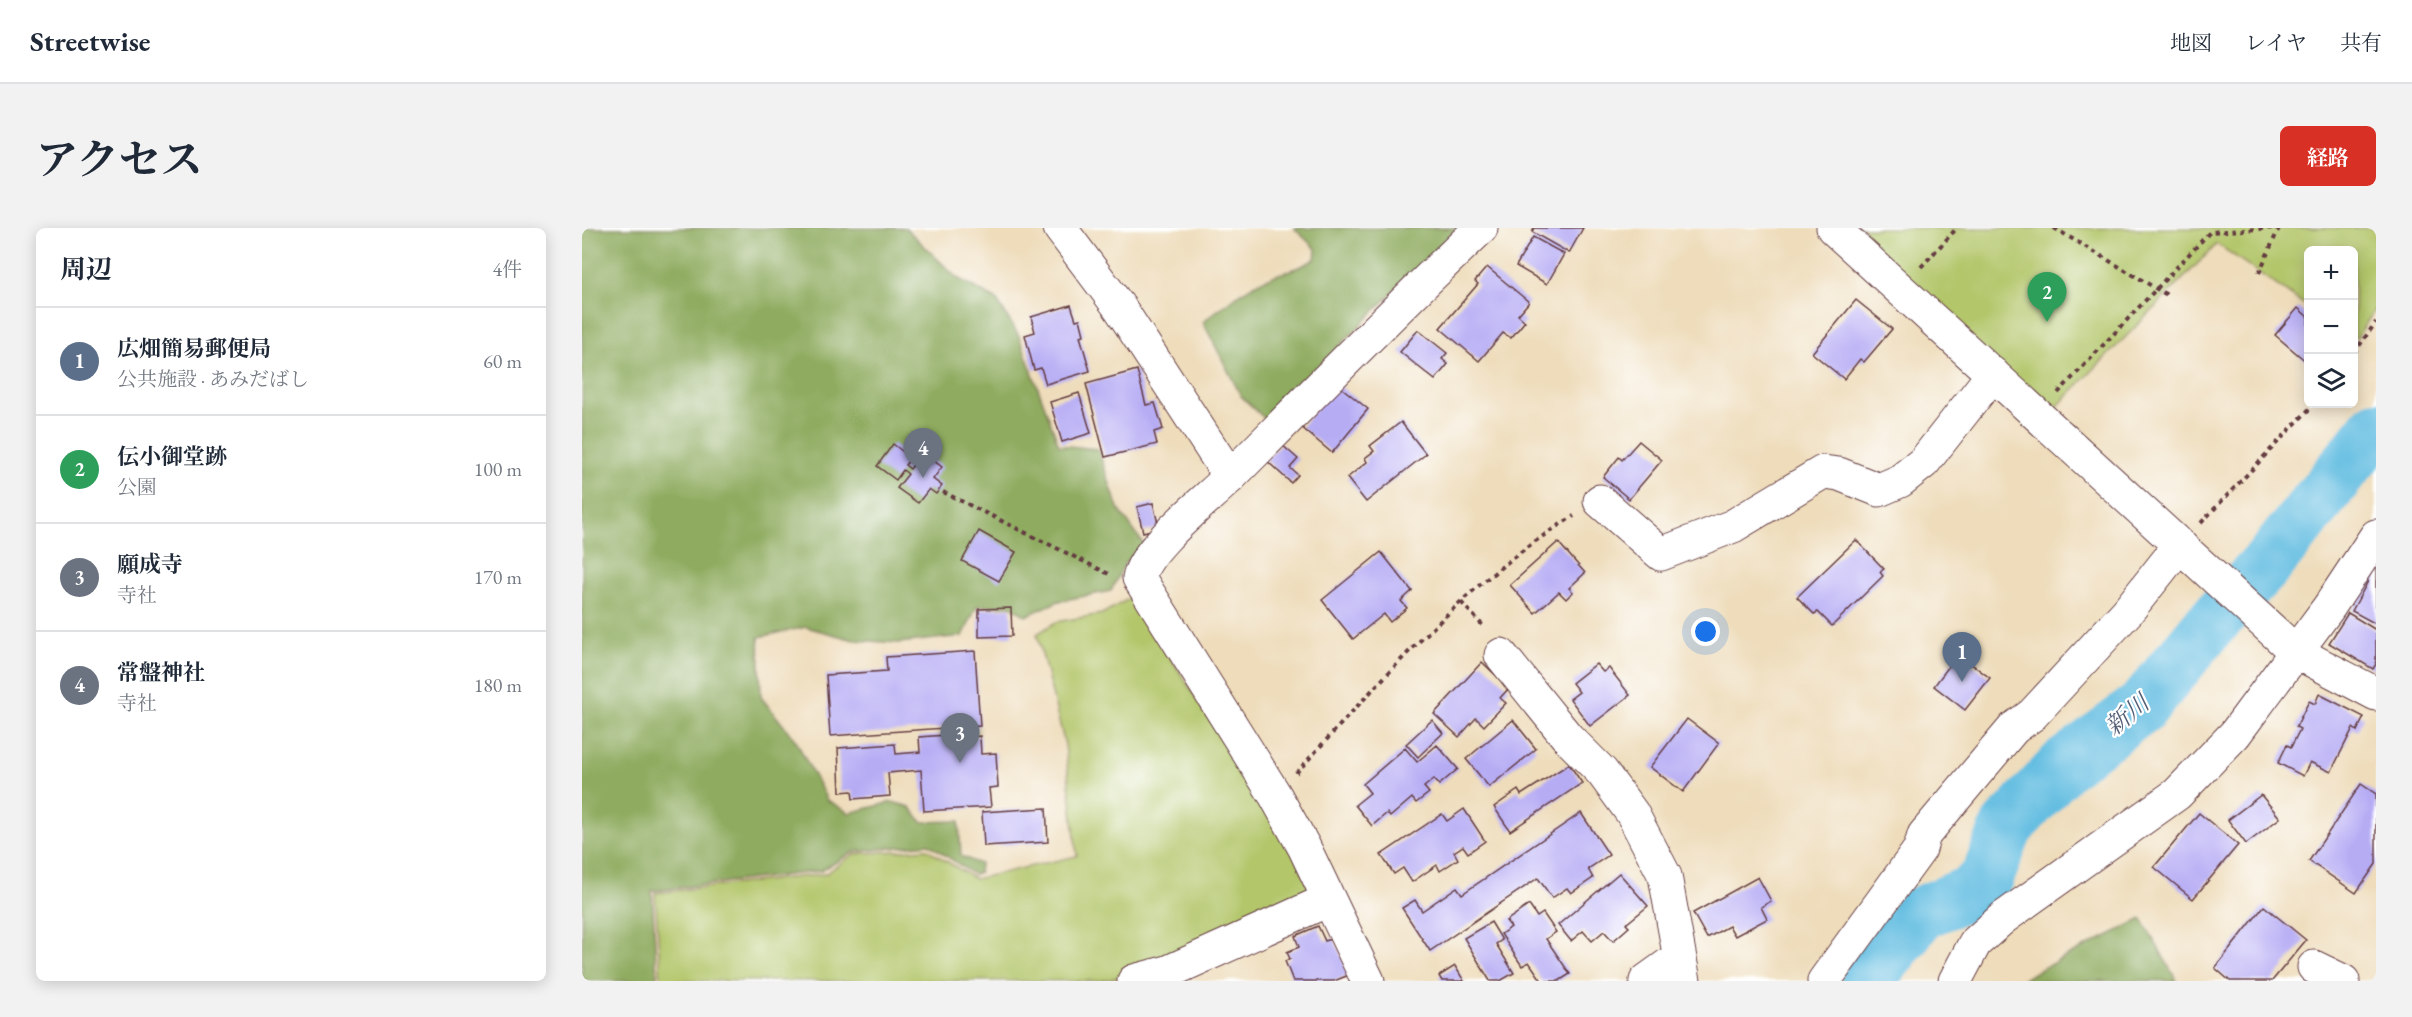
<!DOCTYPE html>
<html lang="ja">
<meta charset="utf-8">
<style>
body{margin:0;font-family:"EB Garamond","Noto Serif JP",serif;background:#f2f2f3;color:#1f2937}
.controls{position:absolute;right:18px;top:18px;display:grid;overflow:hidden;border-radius:9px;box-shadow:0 3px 15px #0003}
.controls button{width:54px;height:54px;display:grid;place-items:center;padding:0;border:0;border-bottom:2px solid #e0e1e3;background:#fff;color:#1f2937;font:30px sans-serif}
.you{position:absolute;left:1124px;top:404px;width:21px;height:21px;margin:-15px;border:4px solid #fff;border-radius:50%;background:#1a73e8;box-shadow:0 0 0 9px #1a73e833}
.badge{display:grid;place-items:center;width:39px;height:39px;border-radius:50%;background:#d93025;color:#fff;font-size:20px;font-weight:700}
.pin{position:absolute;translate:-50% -50px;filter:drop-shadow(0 2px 3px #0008)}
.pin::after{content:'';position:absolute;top:32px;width:21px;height:18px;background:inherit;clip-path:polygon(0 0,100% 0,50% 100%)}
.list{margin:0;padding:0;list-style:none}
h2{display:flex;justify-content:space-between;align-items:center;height:78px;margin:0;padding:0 24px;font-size:26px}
h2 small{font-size:20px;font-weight:400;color:#747a83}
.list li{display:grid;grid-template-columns:39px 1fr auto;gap:18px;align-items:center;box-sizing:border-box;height:108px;padding:0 24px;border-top:2px solid #e0e1e3}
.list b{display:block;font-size:22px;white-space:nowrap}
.list p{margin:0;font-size:20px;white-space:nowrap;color:#747a83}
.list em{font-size:20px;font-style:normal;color:#747a83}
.icon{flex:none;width:33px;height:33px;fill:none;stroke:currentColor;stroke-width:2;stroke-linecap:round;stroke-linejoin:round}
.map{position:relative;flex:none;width:1794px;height:753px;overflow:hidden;border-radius:9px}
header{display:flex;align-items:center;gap:36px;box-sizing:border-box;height:84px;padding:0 30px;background:#fff;border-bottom:2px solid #e0e1e3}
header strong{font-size:28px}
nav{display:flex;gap:33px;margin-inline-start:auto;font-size:21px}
.intro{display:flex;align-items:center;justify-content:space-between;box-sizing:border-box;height:144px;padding:0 36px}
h1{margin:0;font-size:42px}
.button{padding:15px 27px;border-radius:9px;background:#d93025;color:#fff;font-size:21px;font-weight:700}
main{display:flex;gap:36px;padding:0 36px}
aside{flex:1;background:#fff;border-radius:9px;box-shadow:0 3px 15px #0003}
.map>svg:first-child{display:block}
.green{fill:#b3c66a;stroke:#7e724a;stroke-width:1.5}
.forest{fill:#8eab5e;stroke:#6c6544;stroke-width:1.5}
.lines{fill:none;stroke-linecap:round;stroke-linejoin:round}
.river{stroke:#64bde1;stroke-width:54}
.building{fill:#b6acf4}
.minor-casing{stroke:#633b40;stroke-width:35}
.path{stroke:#633b40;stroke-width:4;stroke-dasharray:4.5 4.5;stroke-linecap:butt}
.minor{stroke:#fff;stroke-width:33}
.labels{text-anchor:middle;stroke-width:4.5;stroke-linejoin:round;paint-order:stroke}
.water-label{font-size:24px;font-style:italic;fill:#545e74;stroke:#fff}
</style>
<header>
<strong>Streetwise</strong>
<nav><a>地図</a><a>レイヤ</a><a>共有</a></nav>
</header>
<div class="intro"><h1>アクセス</h1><a class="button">経路</a></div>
<main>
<aside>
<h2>周辺<small>4件</small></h2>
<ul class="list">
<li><span class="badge" style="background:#5c6f8a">1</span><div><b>広畑簡易郵便局</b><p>公共施設 · あみだばし</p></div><em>60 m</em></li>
<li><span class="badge" style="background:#2e9e5b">2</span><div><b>伝小御堂跡</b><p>公園</p></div><em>100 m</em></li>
<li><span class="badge" style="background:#6b7280">3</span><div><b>願成寺</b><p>寺社</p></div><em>170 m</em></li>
<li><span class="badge" style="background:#6b7280">4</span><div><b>常盤神社</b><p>寺社</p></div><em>180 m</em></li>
</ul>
</aside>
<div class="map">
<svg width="1794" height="753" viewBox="0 0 1794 753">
<rect width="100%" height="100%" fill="#fff"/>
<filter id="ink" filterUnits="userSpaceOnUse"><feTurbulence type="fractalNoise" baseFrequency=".0167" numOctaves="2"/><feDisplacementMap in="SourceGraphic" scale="12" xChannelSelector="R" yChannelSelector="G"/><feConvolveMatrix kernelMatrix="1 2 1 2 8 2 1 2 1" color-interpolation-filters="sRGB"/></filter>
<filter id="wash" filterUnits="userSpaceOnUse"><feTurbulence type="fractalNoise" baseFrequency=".008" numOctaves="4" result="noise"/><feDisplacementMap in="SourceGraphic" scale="24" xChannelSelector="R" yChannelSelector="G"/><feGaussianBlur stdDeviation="1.35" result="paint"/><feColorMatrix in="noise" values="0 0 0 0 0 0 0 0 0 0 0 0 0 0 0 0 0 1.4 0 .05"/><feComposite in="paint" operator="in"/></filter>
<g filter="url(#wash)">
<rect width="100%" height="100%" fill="#eedcba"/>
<g class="green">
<path d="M1268,0h526v80l-20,31 -2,-2v-87h-46v57l-91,-63 -166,169z"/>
<path d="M550,369l160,251 22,51 -183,76 -32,6h-438l-6,-88 170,-19 29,-20 73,-5 48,30 102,-23 -12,-111 -28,-111 19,-12 46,-8z"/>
</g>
<g class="forest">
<path d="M0,0h324l51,50 39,21 23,37 40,109 39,4 20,59 26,37 -19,18 -14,28 -52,10 -33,15 -15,-10h-34l-14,30 -64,7 -45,-3 -48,-13 -47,10 2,60 35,44 31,59 22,13 43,-11 18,5 12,15 37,-1 2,35 19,8 -1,9 -5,2 -45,-31 -76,8 -32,19 -169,20 5,90h-75z"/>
<path d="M712,0h163l-191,192 -25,-24 -38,-74c18,-15 48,-38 70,-46 17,-6 26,-7 42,-17l1,-10z"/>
<path d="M1560,691l35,62h-156l14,-9z"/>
</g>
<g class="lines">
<path class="river" d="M1286,753l53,-68 50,-21 16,-14 20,-51 57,-62 78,-58 64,-78 62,-66 108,-135"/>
</g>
<g id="blocks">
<g class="building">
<path d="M952,0h49l-14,25 -37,-21z"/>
<path d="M951,9l31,17 -17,30 -31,-18z"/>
<path d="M905,39l42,35 -11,13 7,6 -14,17 -8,-5 -24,28 -39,-33 38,-44 -3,-3z"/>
<path d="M1274,72l36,29 -28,33 -4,-3 -16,20 -32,-26z"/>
<path d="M489,77l5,15 4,-1 4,16 -4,1 10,35 -44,13 -5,-16 -7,2 -9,-35 10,-3 -4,-15z"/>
<path d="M1716,80l10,9v46l-33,-28z"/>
<path d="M836,102l29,23 -5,6 6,5 -13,16 -35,-28z"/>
<path d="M555,142l9,35 9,-2 8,26 -9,3 3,12 -52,13 -19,-73z"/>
<path d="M755,156l31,25 -36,44 -31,-26z"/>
<path d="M497,165l12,40 -29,9 -12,-40z"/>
<path d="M819,194l25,32 -60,48 -19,-24 20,-16 -2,-4 9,-7 -4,-5z"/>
<path d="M1057,213l23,19 -33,39 -26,-22 16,-20 3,3z"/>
<path d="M311,216l18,14 -6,7 5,4 13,-16 19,14 -9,12 9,7 -6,8 -7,-5 -11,14 -21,-15 11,-14 -5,-4 -7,10 -19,-14z"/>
<path d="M699,216l17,15 -8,9 8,7 -7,8 -25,-23z"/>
<path d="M571,275l6,25 -16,4 -6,-25z"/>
<path d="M397,303l37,21 -17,29 -37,-20z"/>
<path d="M1274,312l28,29 -4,3 3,4 -51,50 -14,-14 -4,2 -17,-17z"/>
<path d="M976,314l27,31 -16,15 4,4 -7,7 -7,-7 -24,21 -25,-28z"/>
<path d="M799,324l31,39 -11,10 6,7 -17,14 -6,-8 -31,25 -31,-39z"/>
<path d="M1794,329v67l-24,-13 16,-30 -4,-2z"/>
<path d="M429,380l1,28 -33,1v-28z"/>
<path d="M1766,385l28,17v34l-3,5 -44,-26z"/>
<path d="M393,423l5,75 -26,2 1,10 25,-2 1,18 15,-1 2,34 -9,1 2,19 -67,4 -3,-41 -33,3 2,23 -37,3 -1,-8 -12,1 -2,-44 57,-4 1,10 24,-2 -1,-15 27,-2 -1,-7 -115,8 -4,-61 61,-4 -1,-14z"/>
<path d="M1376,426l32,24 -25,32 -31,-24z"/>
<path d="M900,434l27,26 -9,10 6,5 -22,23 -8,-8 -17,19 -25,-23z"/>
<path d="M1014,436l7,8 6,-4 21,27 -40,31 -20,-27 9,-7 -7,-9z"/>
<path d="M1737,466l45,23 -7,14 -4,-3 -22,44 -21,-10 -7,14 -25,-13 9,-18 4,2 9,-18 -4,-2 13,-26 6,3z"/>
<path d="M1105,491l32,24 -36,49 -33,-25z"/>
<path d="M850,492l11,13 -25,24 -12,-13z"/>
<path d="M931,492l23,29 -47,38 -23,-28z"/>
<path d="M855,517l21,24 -19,16 -5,-6 -10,8 5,6 -13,10 -4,-5 -22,19 -3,-4 -15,13 -17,-21 15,-12 -7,-9 42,-36 12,14z"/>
<path d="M987,536l13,19 -72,48 -16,-24 24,-17 3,5z"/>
<path d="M1779,556l15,10v70l-20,29 -47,-32z"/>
<path d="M1679,567l19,23 -34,26 -18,-24z"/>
<path d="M464,580l2,34 -64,4 -2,-34z"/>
<path d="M882,581l21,32 -17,12 -5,-7 -9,6 4,7 -18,12 -3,-6 -25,17 -9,-14 -9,6 -13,-19 61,-41 5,7z"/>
<path d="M999,585l28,42 -21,14 5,9 -22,15 -4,-5 -15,10 -14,-20 -108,73 -28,-43 13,-8 7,11 35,-24 5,7z"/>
<path d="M1617,585l39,32 -45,54 -39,-32z"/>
<path d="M1037,645l29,33 -22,18 3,3 -16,14 -9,-10 -12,10 -9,-10 -12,10 -13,-16z"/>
<path d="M1176,649l13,24 -10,6 6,12 -32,17 -6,-10 -22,12 -14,-25z"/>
<path d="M947,677l8,12 6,-4 13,19 -10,7 24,35 -11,7h-17l-13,-19 -7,4 -21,-32 10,-7 -5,-6z"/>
<path d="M1682,678l42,34 -34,41h-42l-15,-13z"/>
<path d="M909,694l11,18 -6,4 18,29 -14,8h-10l-26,-43z"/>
<path d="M736,698l7,15 9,-3 15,37 -15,6h-41l-8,-20 5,-2 -3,-7 12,-5 -4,-11z"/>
<path d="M873,738l9,15h-22l-3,-5z"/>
</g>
</g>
</g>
<g filter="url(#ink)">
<use href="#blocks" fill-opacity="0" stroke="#633b40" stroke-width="1.5"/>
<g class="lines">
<defs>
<g id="minor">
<path d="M478,0l60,80 110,169"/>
<path d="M1251,0l463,424 80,42"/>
<path d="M1018,273l61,53 72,-28 90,-54 16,2 40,16 21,-9 24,-19 69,-88"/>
<path d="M919,427l67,83 34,34 30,41 33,63 19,105"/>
<path d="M1732,739l29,14"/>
<path d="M552,753l34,-9 160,-72"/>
<path d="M786,753l-64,-134 -29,-52 -136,-217c6,-31 69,-79 93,-103 83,-83 164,-167 249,-247"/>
<path d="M1064,753l32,-23"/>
<path d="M1242,753l96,-132 4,-14 90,-107 18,-13 95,-103 53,-67"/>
<path d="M1373,753l20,-38 28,-25 174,-124 58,-60 94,-127 47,-71"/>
</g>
</defs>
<use href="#minor" class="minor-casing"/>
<g class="path">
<path d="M1472,0l113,67"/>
<path d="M1339,39l36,-39"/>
<path d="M1677,45l20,-45"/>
<path d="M1772,125l22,-31"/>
<path d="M1476,165l152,-161 66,-4"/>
<path d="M361,264l166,82"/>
<path d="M1619,295l113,-119"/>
<path d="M879,374l24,26"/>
<path d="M714,545c84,-91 171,-193 278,-257"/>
</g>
<use href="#minor" class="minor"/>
</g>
</g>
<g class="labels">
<g class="water-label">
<text transform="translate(1545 487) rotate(-40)" y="8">新川</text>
</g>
</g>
</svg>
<div class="controls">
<button>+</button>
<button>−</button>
<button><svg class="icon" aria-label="layers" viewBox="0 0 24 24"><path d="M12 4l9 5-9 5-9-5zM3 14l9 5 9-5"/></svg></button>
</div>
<div class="you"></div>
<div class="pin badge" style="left:1380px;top:454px;background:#5c6f8a">1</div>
<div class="pin badge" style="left:1465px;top:94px;background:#2e9e5b">2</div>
<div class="pin badge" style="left:378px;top:535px;background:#6b7280">3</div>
<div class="pin badge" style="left:341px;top:250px;background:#6b7280">4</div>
</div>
</main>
